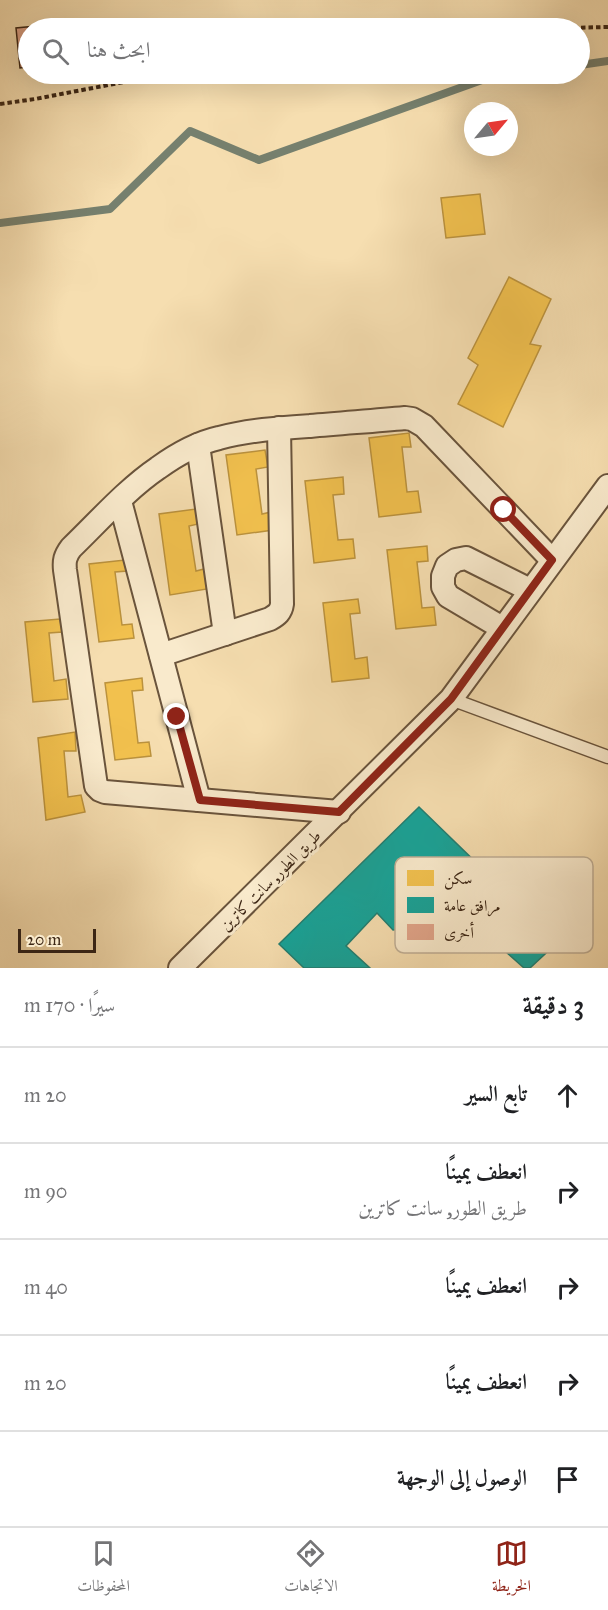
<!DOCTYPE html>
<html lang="ar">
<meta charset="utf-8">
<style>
body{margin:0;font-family:"IM FELL Great Primer",Amiri,serif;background:#f6f6f6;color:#202124;direction:rtl}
.compass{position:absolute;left:464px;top:102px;width:54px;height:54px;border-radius:50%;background:#fff;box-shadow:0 6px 24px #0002;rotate:61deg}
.scale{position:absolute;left:18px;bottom:15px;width:78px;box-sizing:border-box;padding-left:6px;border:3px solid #3c2615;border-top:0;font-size:16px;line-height:21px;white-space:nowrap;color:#3c2615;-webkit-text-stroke:4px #f9eacc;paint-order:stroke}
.stop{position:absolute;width:18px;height:18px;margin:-14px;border:4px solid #8f2418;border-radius:50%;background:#fff}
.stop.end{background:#8f2418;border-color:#fff;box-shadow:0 2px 6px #0008}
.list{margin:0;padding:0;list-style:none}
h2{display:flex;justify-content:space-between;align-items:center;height:78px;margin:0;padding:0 24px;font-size:26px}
h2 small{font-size:20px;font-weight:400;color:#757577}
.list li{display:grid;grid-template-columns:39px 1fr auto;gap:18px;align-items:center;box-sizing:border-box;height:96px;padding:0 24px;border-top:2px solid #e0e0e0}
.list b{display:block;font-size:22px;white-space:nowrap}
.list p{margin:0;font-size:20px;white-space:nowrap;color:#757577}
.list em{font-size:20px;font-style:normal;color:#757577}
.icon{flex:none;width:33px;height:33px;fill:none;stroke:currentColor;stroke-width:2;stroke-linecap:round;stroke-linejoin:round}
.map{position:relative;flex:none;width:608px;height:968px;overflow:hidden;direction:ltr}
.search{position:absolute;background:#fff;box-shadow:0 6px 24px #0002;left:18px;right:18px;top:18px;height:66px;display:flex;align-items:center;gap:15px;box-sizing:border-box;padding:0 21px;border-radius:33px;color:#757577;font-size:22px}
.sheet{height:558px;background:#fff}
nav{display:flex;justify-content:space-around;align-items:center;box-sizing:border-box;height:84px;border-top:2px solid #e0e0e0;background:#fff;font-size:16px;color:#757577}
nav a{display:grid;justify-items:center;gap:3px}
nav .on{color:#8f2418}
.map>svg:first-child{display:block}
.homes{fill:#f2c14e;stroke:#bb923d;stroke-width:1.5}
.public{fill:#17a398;stroke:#227e71;stroke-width:1.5}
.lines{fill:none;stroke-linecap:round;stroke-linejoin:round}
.stream{stroke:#76806e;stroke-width:8}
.building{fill:#e1a58a;stroke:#3c2615;stroke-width:1.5}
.service-casing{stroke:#6a543c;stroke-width:15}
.minor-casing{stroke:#6a543c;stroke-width:26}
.path{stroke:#3c2615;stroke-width:4;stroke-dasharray:4.5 3;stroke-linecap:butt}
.service{stroke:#f9eacc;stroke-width:12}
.minor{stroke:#f9eacc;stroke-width:22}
.route{stroke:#8f2418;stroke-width:8}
.labels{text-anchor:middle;stroke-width:6;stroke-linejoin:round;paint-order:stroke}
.street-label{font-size:16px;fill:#3c2615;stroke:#f9eacc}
.key{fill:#f9eacc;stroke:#c0af95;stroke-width:1.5}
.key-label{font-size:16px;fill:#3c2615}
</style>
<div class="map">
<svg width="608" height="968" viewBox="0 0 608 968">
<rect width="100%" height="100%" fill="#f6deb0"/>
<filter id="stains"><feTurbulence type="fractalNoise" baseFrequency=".00333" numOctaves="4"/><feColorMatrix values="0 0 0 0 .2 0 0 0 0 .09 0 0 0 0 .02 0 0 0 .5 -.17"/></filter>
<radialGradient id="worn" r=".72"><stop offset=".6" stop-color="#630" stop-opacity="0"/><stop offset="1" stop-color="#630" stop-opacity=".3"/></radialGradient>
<g class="homes">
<path d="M480,194l5,40 -39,4 -5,-40z"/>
<path d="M509,277l42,22 -21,45 11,2 -38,81 -45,-23 20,-39 -10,-7z"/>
<path d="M409,433l2,14h-9l5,45 11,-1 3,21 -42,5 -10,-79z"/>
<path d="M265,450l3,17 -12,2 6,45 9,-2 2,18 -36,5 -11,-80z"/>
<path d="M343,477l1,17 -11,1 5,45 15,-1 2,19 -41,5 -9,-82z"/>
<path d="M196,509l2,15 -9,2 7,45 8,-2 3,20 -37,6 -11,-81z"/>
<path d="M427,546l1,15 -11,1 5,46 12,-1 2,18 -40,4 -9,-79z"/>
<path d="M125,560l2,11 -12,1 7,53 10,-1 2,14 -35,4 -10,-78z"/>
<path d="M358,599l2,14 -10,1 5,45 12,-2 2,21 -37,4 -9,-79z"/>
<path d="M60,619l2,13 -13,1 5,48 12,-2 2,20 -35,3 -8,-80z"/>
<path d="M142,678l1,12 -11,1 6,52 11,-1 2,14 -36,4 -10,-77z"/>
<path d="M75,732l1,19h-12l4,46 13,-2 4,17 -39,8 -8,-82z"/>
</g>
<path class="public" d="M419,807l139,135 -28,26h-6l-69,-61 -21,19 -41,4 -16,-17 -31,33 24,22h-66l-25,-24z"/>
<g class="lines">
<g class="stream">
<path d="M580,65l28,-4"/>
<path d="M0,223l110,-14 80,-78 69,29 223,-80 45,-6"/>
</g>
</g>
<path class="building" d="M57,24l1,4h-30v39l-8,1 -4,-40z"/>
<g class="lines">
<defs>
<path id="service" d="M451,699l157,58"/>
<g id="minor">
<path d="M198,445l27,189"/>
<path d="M120,501l79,299"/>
<path d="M502,628l-54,-32 -5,-9v-11l4,-10 9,-6 10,-2 64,32"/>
<path d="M161,655l109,-36c7,-4 11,-7 12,-15l-3,-176"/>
<path d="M339,812l-234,-20 -5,-2 -4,-4 -31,-216c-1,-9 0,-14 6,-22 27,-26 56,-59 87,-80 18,-13 39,-25 61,-30 29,-8 61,-10 91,-12 32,-3 64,-5 95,-8l7,1 12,7 128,134"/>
<path d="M180,968l271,-269 157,-213"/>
</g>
</defs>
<use href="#service" class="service-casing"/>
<use href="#minor" class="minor-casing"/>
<g class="path">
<path d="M566,28l42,-1"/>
<path d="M0,104l35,-5 131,-25"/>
</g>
<use href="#service" class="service"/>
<use href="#minor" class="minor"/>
</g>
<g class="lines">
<path class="route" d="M177,717l23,83 139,12 112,-113 101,-139 -48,-50"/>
</g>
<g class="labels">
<g class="street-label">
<text transform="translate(270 880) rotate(-45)" y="6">طريق الطور, سانت كاترين</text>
</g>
</g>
<rect x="395" y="857" width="198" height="96" rx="9" class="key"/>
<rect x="407" y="870" width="27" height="16" fill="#f2c14e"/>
<rect x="407" y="897" width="27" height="16" fill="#17a398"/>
<rect x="407" y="924" width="27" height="16" fill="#e1a58a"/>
<g class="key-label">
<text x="444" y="884">سكن</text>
<text x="444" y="911">مرافق عامة</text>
<text x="444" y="938">أخرى</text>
</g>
<rect width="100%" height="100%" filter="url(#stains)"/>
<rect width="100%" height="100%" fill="url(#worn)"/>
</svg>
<svg class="compass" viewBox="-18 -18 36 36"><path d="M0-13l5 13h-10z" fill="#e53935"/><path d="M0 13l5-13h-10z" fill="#757577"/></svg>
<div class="scale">20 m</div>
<div class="stop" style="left:504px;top:510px"></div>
<div class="stop end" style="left:177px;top:717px"></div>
<div class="search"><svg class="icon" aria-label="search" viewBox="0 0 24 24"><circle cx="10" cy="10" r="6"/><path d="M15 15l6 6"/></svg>ابحث هنا</div>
</div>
<section class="sheet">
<h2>3 دقيقة<small>سيرًا · 170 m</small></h2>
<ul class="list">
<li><svg class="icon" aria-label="ahead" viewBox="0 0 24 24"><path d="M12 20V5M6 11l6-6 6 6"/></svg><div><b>تابع السير</b></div><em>20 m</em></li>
<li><svg class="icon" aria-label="right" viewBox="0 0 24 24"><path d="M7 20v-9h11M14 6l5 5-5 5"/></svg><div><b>انعطف يمينًا</b><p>طريق الطور, سانت كاترين</p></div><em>90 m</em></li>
<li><svg class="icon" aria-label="right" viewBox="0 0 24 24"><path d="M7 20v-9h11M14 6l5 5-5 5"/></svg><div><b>انعطف يمينًا</b></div><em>40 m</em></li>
<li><svg class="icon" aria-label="right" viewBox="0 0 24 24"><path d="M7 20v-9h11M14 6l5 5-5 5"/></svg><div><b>انعطف يمينًا</b></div><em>20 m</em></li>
<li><svg class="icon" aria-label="arrive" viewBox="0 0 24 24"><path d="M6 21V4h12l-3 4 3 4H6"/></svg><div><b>الوصول إلى الوجهة</b></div></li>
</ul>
</section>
<nav>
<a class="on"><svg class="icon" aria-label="map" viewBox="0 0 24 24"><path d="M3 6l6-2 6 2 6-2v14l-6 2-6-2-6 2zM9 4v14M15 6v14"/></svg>الخريطة</a>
<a><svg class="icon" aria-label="directions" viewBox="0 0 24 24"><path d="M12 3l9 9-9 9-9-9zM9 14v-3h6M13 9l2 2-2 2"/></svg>الاتجاهات</a>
<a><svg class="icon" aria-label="saved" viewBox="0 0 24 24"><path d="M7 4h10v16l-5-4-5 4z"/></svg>المحفوظات</a>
</nav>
